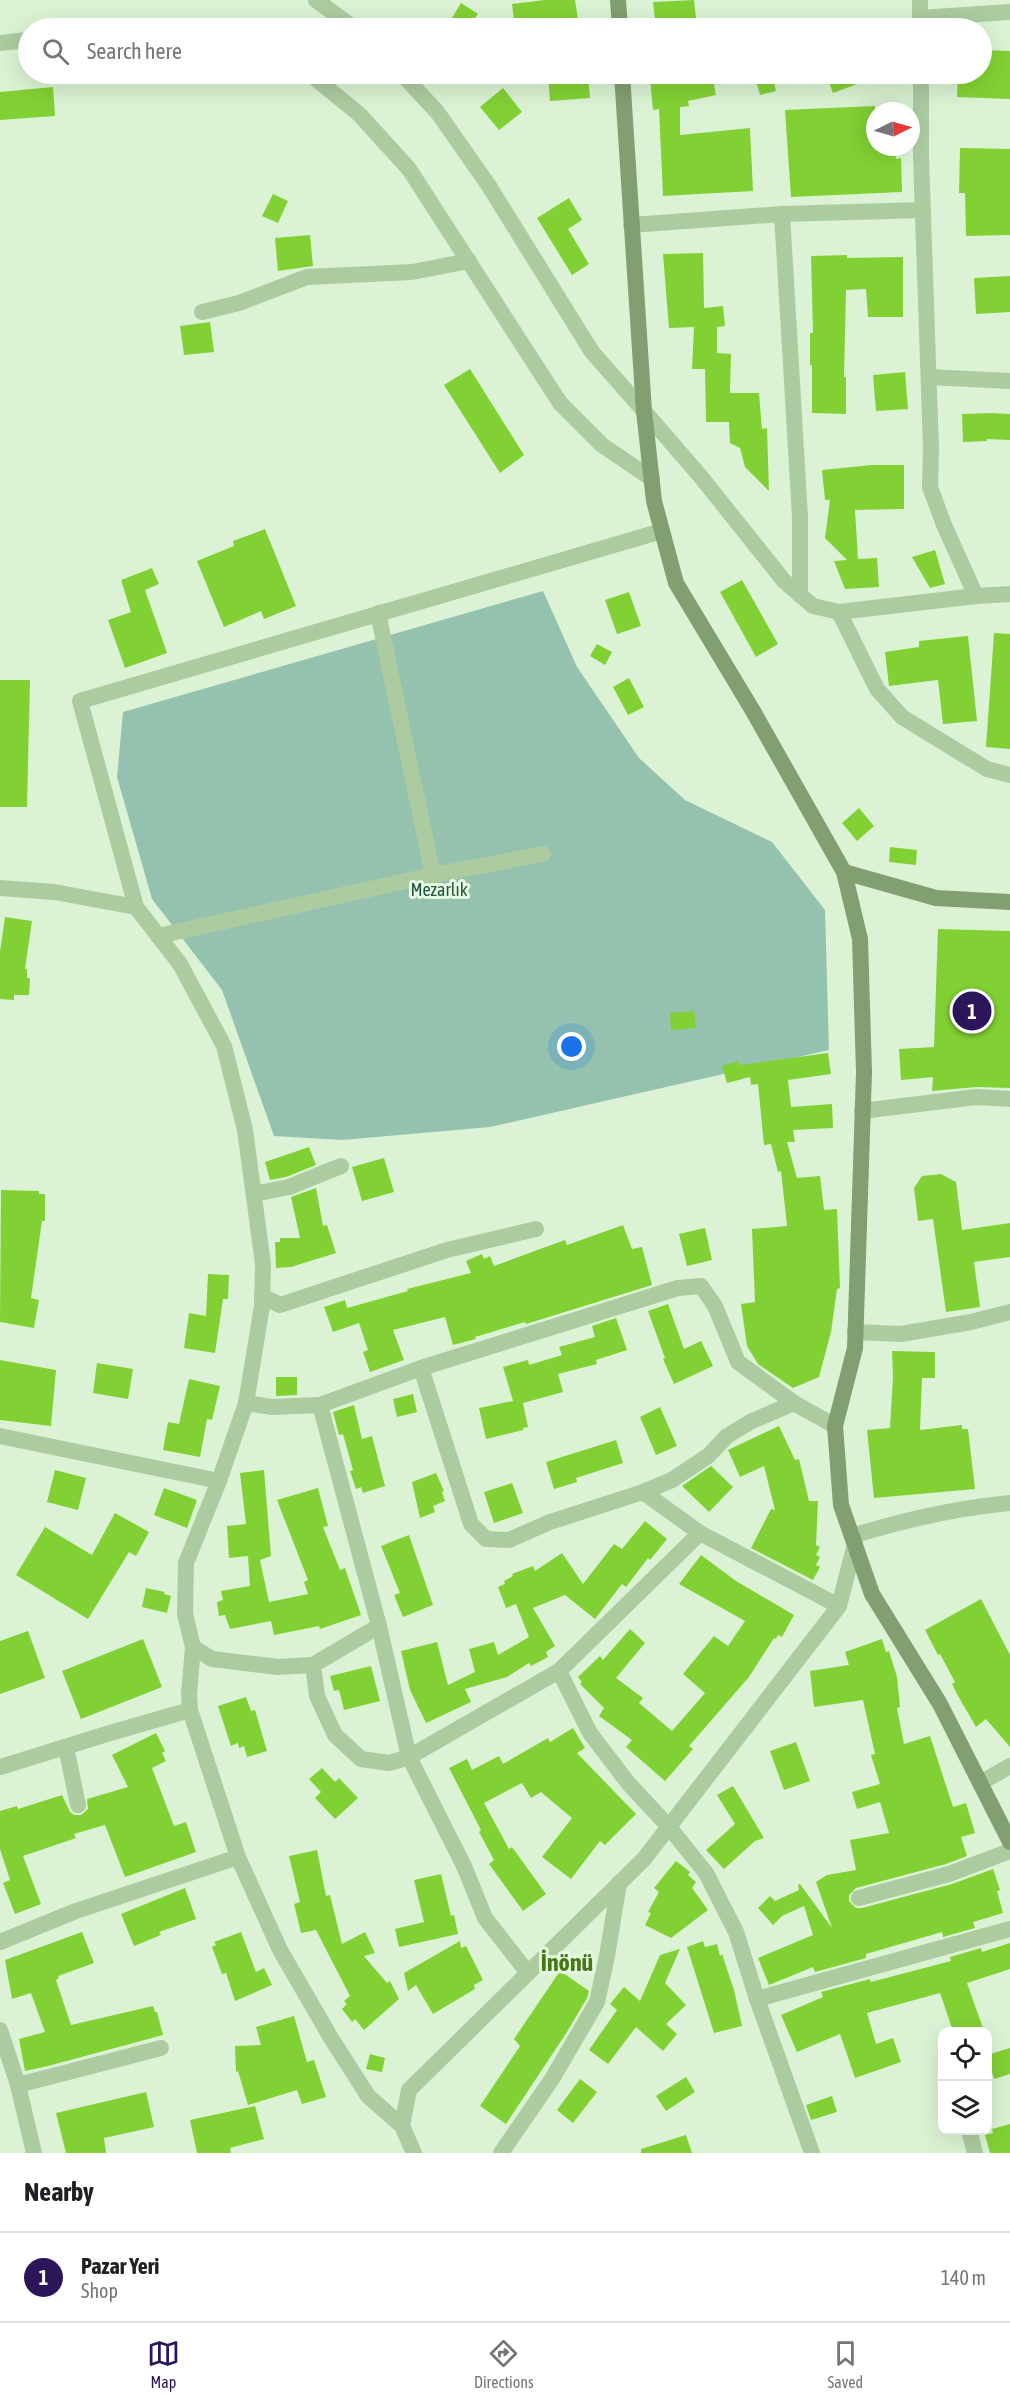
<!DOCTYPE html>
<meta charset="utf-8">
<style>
body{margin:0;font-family:"Asap Condensed",sans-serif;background:#f2f2f2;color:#202124}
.controls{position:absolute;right:18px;bottom:18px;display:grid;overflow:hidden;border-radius:12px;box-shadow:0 6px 24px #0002}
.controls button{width:54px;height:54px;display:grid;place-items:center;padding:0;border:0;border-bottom:2px solid #e0e0e0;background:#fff;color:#202124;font:30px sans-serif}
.compass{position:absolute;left:866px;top:102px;width:54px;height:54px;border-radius:50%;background:#fff;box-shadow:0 6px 24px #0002;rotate:85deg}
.you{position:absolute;left:572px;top:1047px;width:21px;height:21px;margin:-15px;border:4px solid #fff;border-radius:50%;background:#1a73e8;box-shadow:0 0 0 9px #1a73e833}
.badge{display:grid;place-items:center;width:39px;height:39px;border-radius:50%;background:#2c1659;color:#fff;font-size:20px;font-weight:700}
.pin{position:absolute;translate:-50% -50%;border:3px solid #fff;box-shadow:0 2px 6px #0006}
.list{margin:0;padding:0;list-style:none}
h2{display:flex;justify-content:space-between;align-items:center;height:78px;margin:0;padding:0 24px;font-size:26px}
h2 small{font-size:20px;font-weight:400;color:#757577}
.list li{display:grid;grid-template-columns:39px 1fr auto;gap:18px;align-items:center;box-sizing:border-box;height:90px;padding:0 24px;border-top:2px solid #e0e0e0}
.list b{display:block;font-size:22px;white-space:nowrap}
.list p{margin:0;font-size:20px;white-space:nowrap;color:#757577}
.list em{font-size:20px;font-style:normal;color:#757577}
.icon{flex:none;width:33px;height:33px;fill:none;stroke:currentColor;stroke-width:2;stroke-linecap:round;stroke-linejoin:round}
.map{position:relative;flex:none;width:1010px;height:2153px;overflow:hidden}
.search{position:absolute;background:#fff;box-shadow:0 6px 24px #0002;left:18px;right:18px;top:18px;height:66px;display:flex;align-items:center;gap:15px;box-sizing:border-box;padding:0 21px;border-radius:33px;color:#757577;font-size:22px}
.sheet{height:168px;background:#fff}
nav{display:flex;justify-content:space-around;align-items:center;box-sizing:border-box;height:84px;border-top:2px solid #e0e0e0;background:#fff;font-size:16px;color:#757577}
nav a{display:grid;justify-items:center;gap:3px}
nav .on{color:#2c1659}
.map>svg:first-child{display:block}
.green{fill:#94c2af}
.building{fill:#82d134}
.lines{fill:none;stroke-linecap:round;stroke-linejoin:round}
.minor{stroke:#accba0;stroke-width:16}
.tertiary{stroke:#accba0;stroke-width:16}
.secondary{stroke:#829f71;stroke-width:16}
.labels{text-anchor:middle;stroke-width:6;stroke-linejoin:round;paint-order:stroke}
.park-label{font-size:18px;fill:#265443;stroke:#e6fae1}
.district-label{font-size:24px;font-weight:bold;fill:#477815;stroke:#e6fae1}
</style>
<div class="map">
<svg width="1010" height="2153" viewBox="0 0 1010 2153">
<rect width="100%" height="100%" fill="#dbf3d4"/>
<path class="green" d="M543,591l34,76 62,91 46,42 87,42 53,68 4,140 -339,77 -148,13 -68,-4 -52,-146 -70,-91 -35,-122 6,-65z"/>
<g class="building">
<path d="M545,0h30l4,26 -64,2 -3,-24z"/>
<path d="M694,0l3,28h-41l-3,-26z"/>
<path d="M461,3l17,11 -10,14h-7l-11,-7z"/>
<path d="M981,50l29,1v48l-53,-2 1,-23h23z"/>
<path d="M548,74h40l2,24 -40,3z"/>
<path d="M685,74l1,5 26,-5 4,21 -28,6 1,5 -9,1v28l70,-7 3,63 -90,5 -4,-87 -6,1 -3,-32z"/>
<path d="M754,74h18l4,17 -16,4z"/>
<path d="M826,74h55v1l-48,18z"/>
<path d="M53,87l2,29 -55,4v-28z"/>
<path d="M503,88l19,24 -23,18 -19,-23z"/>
<path d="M875,106v41h21v12l5,-1 1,34 -111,5 -6,-87z"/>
<path d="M960,148l50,1v86l-44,1 -1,-43h-6z"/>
<path d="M273,194l15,7 -10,22 -16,-7z"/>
<path d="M569,198l13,22 -14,9 21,35 -17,11 -35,-57z"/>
<path d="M310,235l3,31 -35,5 -3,-33z"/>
<path d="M703,253l1,55 19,-2 2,20 -8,1v26l14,1 -1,39h29l3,36 5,-1 2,63 -24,-24 -5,-19 -10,-5 -1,-21h-23l-1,-53h-13l2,-42 -25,1 -6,-74z"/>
<path d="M847,255v3l56,-1v60h-35l-2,-28 -20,1 -2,87h2v37l-34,-1v-48h-2v-32h3l-2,-77z"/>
<path d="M1010,276v36l-34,2 -2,-36z"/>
<path d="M210,322l4,30 -30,3 -4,-29z"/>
<path d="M470,369l54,86 -24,18 -56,-88z"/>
<path d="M905,372l3,37 -32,2 -3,-36z"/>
<path d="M991,413l19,1v26l-23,-1v2l-24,1 -1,-28z"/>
<path d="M872,465h32v44l-49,1 3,49 19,-1 2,29 -34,2 -11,-28 13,-1 -22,-22 5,-38h-5l-3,-30z"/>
<path d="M265,529l31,77 -32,13 -3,-8 -37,16 -27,-66 37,-15 -1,-5z"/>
<path d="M935,550l10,34 -15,4 -18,-31z"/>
<path d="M152,568l7,16 -14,6 22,63 -42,15 -17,-48 23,-8 -10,-32z"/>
<path d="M742,580l36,64 -22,13 -36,-65z"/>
<path d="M629,592l12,34 -24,8 -12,-34z"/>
<path d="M994,633l16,1v115l-24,-2z"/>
<path d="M968,636l9,85 -34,3 -5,-44 -49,6 -4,-34 34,-5v-6z"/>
<path d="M597,644l15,8 -7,13 -15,-9z"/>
<path d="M629,678l15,29 -16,8 -15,-28z"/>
<path d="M0,680h30l-3,127h-27z"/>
<path d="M859,808l15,18 -17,15 -15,-18z"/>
<path d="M890,847l27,3 -1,15 -27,-3z"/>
<path d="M5,917l27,4 -7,48h2v9h3l-1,17h-15v5l-14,-1v-47z"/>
<path d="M938,929l72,2v157l-34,-1 -44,4 1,-14 -32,3 -2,-31 35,-2z"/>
<path d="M694,1011l2,17 -25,2 -1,-17z"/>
<path d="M828,1053l3,21 -43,6 3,27 41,-3 1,24 -40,2 2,12h-8l10,36 23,-2 4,34 13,-1 3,79 -3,1 -6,43 -12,45 -26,11 -35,-24 -11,-18 -6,-42 14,-2 -3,-73 35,-3 -6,-55 -3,1 -7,-28 -7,1 -6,-61 -7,1 -1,-8 -23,6 -5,-17 16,-5 1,4z"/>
<path d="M309,1147l7,18 -30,12 -16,3 -5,-18z"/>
<path d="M384,1158l10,34 -32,9 -10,-34z"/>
<path d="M941,1174l15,8 6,48 48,-7v34l-36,5 6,45 -34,5 -13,-93 -15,2 -4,-33 8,-12z"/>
<path d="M316,1188l7,38 4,-1 9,28 -45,14 -15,1 -1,-26h5v-4h20l-9,-41z"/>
<path d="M1,1190l38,1v3h6v27h-3l-11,77 8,2 -5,28 -34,-6z"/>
<path d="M623,1225l9,24 10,-2 10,38 -126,39 -1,-2 -50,15 1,2 -23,6 -8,-28 -52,13 11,30 -34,12 -7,-20 5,-2 -9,-27 -26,9 -9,-25 21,-7 2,8 61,-17 -1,-2 64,-16 -5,-12 16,-7 2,5 6,-3 4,10 71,-26 2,5z"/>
<path d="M705,1228l7,32 -25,6 -8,-32z"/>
<path d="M208,1274l21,1 -1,24h-5l-8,54 -31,-5 5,-35 17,3z"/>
<path d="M668,1304l16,45 17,-8 12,25 -39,18 -11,-25 2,-1 -17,-47z"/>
<path d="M616,1318l11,32 -31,10 1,4 -39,10 5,18 -40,11 5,24 -5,1v2l-37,9 -7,-31 34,-7 -10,-34 25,-7 1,5 33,-10 -3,-8 36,-10 -3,-11z"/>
<path d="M892,1351l43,1v26h-13l-2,52 42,-5v4h6l7,60 -101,9 -7,-68 23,-2 3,-51z"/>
<path d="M0,1360l56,10 -5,56 -51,-6z"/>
<path d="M97,1363l36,6 -5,30 -35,-6z"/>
<path d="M276,1377h21v18l-21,1z"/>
<path d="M189,1379l31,7 -8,34 -5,-1 -7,38 -37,-7 5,-28 11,2z"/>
<path d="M413,1394l4,18 -20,5 -4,-18z"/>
<path d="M354,1405l8,34 10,-3 13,50 -22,7 -2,-6 -5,2 -6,-18 3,-1 -10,-36 -4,1 -6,-23z"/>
<path d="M660,1407l17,39 -21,9 -16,-38z"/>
<path d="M779,1426l16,34 4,-1 10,42h9l-2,44 4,2 -4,8 4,2 -4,8 4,2 -7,13 -62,-32 20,-39 4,1 -11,-44 -24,11 -12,-27z"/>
<path d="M616,1440l7,23 -47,15 1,4 -23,7 -8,-27z"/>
<path d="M711,1466l22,21 -24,25 -27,-26z"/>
<path d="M55,1470l31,8 -8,32 -31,-8z"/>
<path d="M264,1470l7,86 -11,4 9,42 39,-8 -4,-12 4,-2 -31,-80 41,-12 10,38 -5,1 17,43 5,-2 16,47 -41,14 -1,-3 -45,9 -3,-14 -41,8 -5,-14 -6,1 -2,-14 6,-2 -2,-9 29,-5 -2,-30 -19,2 -2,-32 19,-2 -6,-51z"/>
<path d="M436,1473l8,18 -2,1 3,9 -12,5 2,6 -15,6 -8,-36z"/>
<path d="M512,1483l11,30 -29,10 -10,-31z"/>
<path d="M164,1488l33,12 -10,28 -33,-13z"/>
<path d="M115,1513l34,19 -13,24 -7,-4 -41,67 -72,-44 29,-48 47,28z"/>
<path d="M645,1521l22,18 -17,21 -2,-2 -22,29 -4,-3 -27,35 -30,-24 -32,13 22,38 -9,6 2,5 -17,9 -2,-3 -22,14 -42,12 6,13 -45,21 -16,-33 -9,-39 36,-9 11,43 27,-13 -6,-23 25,-7 4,13 31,-18 -13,-33 -10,4 -8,-21 7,-3 -1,-3 9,-5 -1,-2 21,-8 2,5 27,-18 21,31 31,-40 8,5z"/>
<path d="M409,1535l24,70 -30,12 -9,-22 6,-2 -19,-47z"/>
<path d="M701,1555l35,26 58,34 -12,22 -4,-2 -2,4 -2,-1 -25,39 -60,69 4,3 -28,32 -39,-34 6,-7 -33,-24 5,-8 -24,-24 2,-2 -4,-5 22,-21 3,4 27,-31 15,14 -29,35 27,20 -4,5 33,28 33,-38 -22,-19 31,-38 14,10 17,-25 -66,-37z"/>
<path d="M146,1588l19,4 -1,2 7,2 -4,17 -25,-6z"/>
<path d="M981,1599l29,56v92l-24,-28 -10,8 -19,-33 -5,-10 3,-2 -15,-28 -2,1 -13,-25z"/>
<path d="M28,1631l17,47 -45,16v-53z"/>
<path d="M143,1639l19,48 -81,32 -19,-48z"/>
<path d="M882,1639l4,13 3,-1 8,26 3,30 -3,1 7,36 26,-8 23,71 13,-4 9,30 -14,4 6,19 -21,8 -90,24 -7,7v6l7,7h6l90,-24 41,-15 7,21 -3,1 6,22 -30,9 2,6 -32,9 -1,-5 -76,22v4l-51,14 -2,-5 -44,18 -11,-27 55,-23 -9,-29 -22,10 -9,9 -15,-17 12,-12 5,5 24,-11 -1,-5 2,-1 32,44 -16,-46 11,-7 29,-5 -6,-30 39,-7 -9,-31 -23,7 -5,-17 28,-8 -9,-29 4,-1 -12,-54 -49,7 -4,-36 39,-6 -4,-13z"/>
<path d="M371,1666l9,35 -36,9 -5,-20 -5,1 -4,-15z"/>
<path d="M246,1697l5,14 4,-1 12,41 -20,6 -3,-11 -5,2 -1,-5 -7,3 -13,-40z"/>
<path d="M573,1728l12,20 -8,5 59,61 -31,31 -5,-4 -29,38 -29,-22 30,-39 -31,-26 -10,6 -9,-15 -38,20 25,46 3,-2 34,47 -23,17 -34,-47 5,-4 -15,-28 2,-2 -32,-62 18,-9 5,11 27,-14 4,8 45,-26 2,4z"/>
<path d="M156,1733l9,18 -3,2 4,8 -14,7 22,58 12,-4 10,30 -71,25 -20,-52 -31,9 2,4 -53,18 18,48 -26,10 -12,-31 7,-3 -10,-31v-38l17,-5 1,3 44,-14 8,17 4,3h7l7,-6 -1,-10 41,-12 -16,-32z"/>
<path d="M796,1742l14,39 -26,9 -14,-39z"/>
<path d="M322,1768l13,14 4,-4 19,20 -23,21 -20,-21 6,-6 -12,-13z"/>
<path d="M733,1786l31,52 -9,3 -31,28 -18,-19 29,-26 -18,-29z"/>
<path d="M317,1850l9,46 4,-1 12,49 23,-12 10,21 -11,3 23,27 3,-2 9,18 -35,31 -9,-11 -3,3 -10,-13 5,-5 -3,-3 6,-5 -34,-66 -15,3 -7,-29 6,-2 -11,-46z"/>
<path d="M676,1861l14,11 -2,3 8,7 -4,6 16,22 -37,28 -26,-13 6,-12 -3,-1 11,-20 -5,-4z"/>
<path d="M441,1874l10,42 3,-1 4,19 -59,13 -4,-18 29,-7 -10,-42z"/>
<path d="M185,1888l11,31 -37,13 2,3 -27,11 -13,-32z"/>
<path d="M82,1932l12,31 -36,13 1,2 -3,2 15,45 82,-19 2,6h2l6,23 -115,31 -23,5 -6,-32 26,-7 -14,-39 -19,6 -7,-39z"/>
<path d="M241,1932l15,40 8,-4 8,17 -37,16 -9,-28 -4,1 -10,-27 4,-2 -2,-3z"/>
<path d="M460,1941l1,7 5,-2 17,34 -9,5 1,4 -42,25 -17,-29 -8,6 -4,-18z"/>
<path d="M703,1941l2,6 12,-3 3,12 2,-2 12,36 8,36 -28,7 -27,-86z"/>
<path d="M1010,1943v26l-43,14 17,48h-31l-13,-38 -73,20 9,31 17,-6 8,24 -46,16 -15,-44 -43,18 -16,-37 42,-18 -2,-5 49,-13 1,3 80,-21 -1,-4 31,-9 1,4z"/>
<path d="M680,1949l-15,34 21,22 -20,19 11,10 -14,17 -27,-24 -28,37 -19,-14 28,-40 -7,-6 14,-17 16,14 20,-46z"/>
<path d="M560,1971l29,20 -2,7 -20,34 -61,92 -26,-18 40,-60 -6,-7z"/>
<path d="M294,2016l13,46 7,-2 12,37 -24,7 -5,-14 -49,15 -10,-34 -2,1 -1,-26 26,-1 -5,-18z"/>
<path d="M1010,2048v26l-16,5 -7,-24z"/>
<path d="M370,2054l15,4 -3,14 -16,-3z"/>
<path d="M686,2077l9,15 -29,19 -10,-15z"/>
<path d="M580,2079l17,13 -24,31 -16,-13z"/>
<path d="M146,2092l8,35 -50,11 2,15h-40l-10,-40z"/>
<path d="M832,2096l5,16 -26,8 -5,-15z"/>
<path d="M255,2106l9,33 -34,9 1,5h-34l-7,-33z"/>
<path d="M1010,2124v29h-20l-5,-18 8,-2 -1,-4z"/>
<path d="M686,2135l6,18h-51v-4z"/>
</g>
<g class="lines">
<g class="minor">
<path d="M920,0v28"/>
<path d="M920,18l90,-6"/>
<path d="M921,74v83l10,292 -1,38 14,38 32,71"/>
<path d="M782,214l18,303v78"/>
<path d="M631,225l151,-11 141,-4"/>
<path d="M202,312l37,-9 68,-26 105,-5 57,-11"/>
<path d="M929,377l81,4"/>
<path d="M644,411l57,66 83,104 29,25 26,6 137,-16 34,-2"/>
<path d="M839,612l38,77 25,28 85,52 23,6"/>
<path d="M378,613l55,262"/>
<path d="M158,936l275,-61 110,-21"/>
<path d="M862,1111l114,-14 34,2"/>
<path d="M254,1194l35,-7 52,-21"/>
<path d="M262,1296l18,9 167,-55 89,-21"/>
<path d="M855,1332l46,2 70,-12 39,-10"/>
<path d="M421,1368l50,156 15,15 23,1 41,-18 93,-30 57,41 139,73"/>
<path d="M246,1403l26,4 48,-2 101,-37 257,-80 23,-2 14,20 23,56 56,41 41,23"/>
<path d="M320,1405l59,221 30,131 55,109 21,52 43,55"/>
<path d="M643,1492l29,-12 36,-24 19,-20 25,-15 42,-18"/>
<path d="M852,1536c52,-16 104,-28 158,-33"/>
<path d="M379,1626l-66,39 4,31 18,39 26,24 28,4 20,-6 150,-86 141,-138"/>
<path d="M193,1647l-4,47 1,16 48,147 42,93 51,88 37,58 34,30"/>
<path d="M559,1671l31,62 39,51 40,43 37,46 30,59 21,67 55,154"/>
<path d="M66,1747l12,58"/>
<path d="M0,1767l110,-34 80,-23"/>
<path d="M980,1783l30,-17"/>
<path d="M859,1898l90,-24 61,-23"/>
<path d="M0,1942l76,-31 162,-54"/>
<path d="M757,1999l253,-70"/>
<path d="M0,2030l18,55 16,68"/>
<path d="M18,2085l143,-37"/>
<path d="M969,2130l6,23"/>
<path d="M501,2153l51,-74 45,-77 10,-46 12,-73"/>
</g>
<g class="tertiary">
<path d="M316,0l38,28"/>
<path d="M0,43l28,-3"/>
<path d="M310,74l49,40 50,55 151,234 42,42 50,34"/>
<path d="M402,74l36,39 51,73 103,166 52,59"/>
<path d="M0,888l54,4 82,15"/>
<path d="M0,1436l219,45"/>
<path d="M313,1665l-35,2 -66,-8 -19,-12 -8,-33 1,-51 33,-82 27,-78 16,-97 1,-42 -18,-134 -21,-84 -44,-82 -44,-57 -56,-206 582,-170"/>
<path d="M414,2153l-12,-27 7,-36 235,-231 195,-253 16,-62"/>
</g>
<g class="secondary">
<path d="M618,0l2,28"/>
<path d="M622,74l22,337 10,90 22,82 77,128 91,161 16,67 4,133 -9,276 -20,78 6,79 31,89 68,110 70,138"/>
<path d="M844,872l92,26 74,4"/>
</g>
</g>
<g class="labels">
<g class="park-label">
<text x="439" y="896">Mezarlık</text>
</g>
<g class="district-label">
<text x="567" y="1971">İnönü</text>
</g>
</g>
</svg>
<div class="controls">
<button><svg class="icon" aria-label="locate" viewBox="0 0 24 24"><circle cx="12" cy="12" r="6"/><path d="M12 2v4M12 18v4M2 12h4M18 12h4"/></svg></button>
<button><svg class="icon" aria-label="layers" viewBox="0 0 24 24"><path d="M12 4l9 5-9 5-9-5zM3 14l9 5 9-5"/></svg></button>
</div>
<svg class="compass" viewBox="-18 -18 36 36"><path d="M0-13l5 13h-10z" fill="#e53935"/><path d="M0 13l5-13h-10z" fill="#757577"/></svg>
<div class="you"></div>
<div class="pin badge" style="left:972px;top:1011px">1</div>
<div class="search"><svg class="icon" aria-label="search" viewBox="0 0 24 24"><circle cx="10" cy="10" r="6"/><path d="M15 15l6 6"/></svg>Search here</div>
</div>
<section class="sheet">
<h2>Nearby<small></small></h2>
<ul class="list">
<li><span class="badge">1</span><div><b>Pazar Yeri</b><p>Shop</p></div><em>140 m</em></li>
</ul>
</section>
<nav>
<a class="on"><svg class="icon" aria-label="map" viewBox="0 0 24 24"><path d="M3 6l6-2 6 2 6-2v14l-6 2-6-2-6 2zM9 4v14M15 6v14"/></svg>Map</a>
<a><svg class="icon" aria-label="directions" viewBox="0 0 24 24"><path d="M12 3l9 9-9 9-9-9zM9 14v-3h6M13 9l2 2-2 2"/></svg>Directions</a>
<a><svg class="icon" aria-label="saved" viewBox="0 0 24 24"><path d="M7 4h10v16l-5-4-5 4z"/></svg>Saved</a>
</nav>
